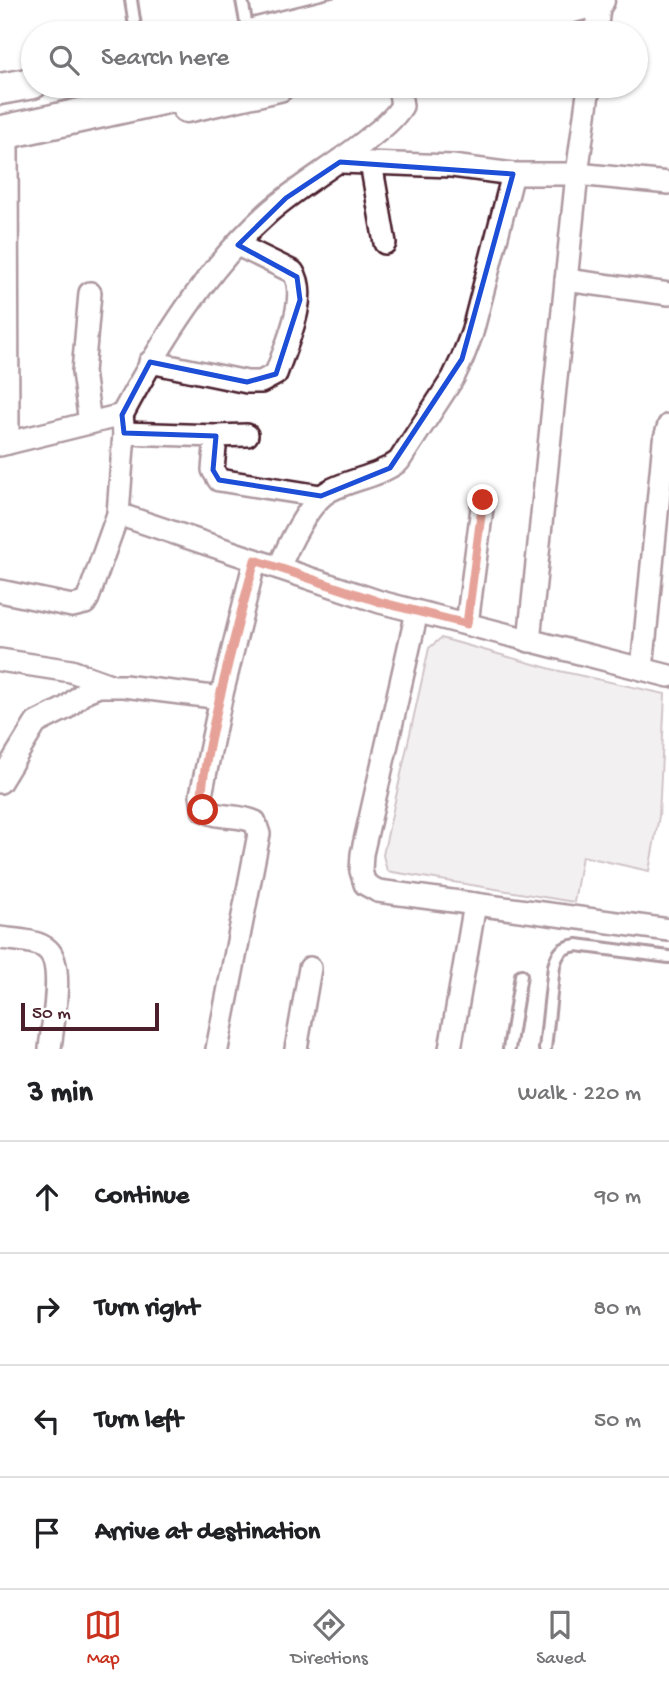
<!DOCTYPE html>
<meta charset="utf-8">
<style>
body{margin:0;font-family:"Gochi Hand",sans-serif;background:#f6f6f6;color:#202124}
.scale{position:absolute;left:21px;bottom:18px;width:138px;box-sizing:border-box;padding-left:7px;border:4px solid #4a1f2b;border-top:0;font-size:19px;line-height:24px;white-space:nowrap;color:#4a1f2b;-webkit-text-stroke:5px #fff;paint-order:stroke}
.stop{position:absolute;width:21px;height:21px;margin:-16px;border:5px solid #c8321e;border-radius:50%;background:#fff}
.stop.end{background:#c8321e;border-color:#fff;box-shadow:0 2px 7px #0008}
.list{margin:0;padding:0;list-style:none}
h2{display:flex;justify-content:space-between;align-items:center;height:91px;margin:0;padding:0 28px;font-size:30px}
h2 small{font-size:23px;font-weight:400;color:#757577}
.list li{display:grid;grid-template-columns:46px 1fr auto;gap:21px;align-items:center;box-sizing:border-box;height:112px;padding:0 28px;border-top:2px solid #e0e0e0}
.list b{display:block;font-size:26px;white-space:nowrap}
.list em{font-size:23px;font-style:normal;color:#757577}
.icon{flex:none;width:38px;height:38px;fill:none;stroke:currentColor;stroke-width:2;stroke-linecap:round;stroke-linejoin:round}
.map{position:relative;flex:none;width:669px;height:1049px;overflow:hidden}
.search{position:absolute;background:#fff;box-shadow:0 2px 5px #0004;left:21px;right:21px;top:21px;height:77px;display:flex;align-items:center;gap:18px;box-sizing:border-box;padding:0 24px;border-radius:38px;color:#757577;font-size:26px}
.sheet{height:539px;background:#fff}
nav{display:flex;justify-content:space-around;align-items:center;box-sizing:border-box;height:98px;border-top:2px solid #e0e0e0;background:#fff;font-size:19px;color:#757577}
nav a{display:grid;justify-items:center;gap:4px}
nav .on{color:#c8321e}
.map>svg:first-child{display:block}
.green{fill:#e5dee0;stroke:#987e86;stroke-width:2}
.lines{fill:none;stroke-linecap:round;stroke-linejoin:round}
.lane-casing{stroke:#4a1f2b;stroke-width:16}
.street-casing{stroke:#4a1f2b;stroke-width:26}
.secondary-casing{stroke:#4a1f2b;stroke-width:35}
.primary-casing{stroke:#4a1f2b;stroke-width:38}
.lane{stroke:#fff;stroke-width:10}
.street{stroke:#fff;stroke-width:21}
.secondary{stroke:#fff;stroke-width:30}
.primary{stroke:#fff;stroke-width:33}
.route{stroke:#c8321e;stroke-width:9}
.marked{fill:none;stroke:#1d4ed8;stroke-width:5;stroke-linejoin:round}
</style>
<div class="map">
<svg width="669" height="1049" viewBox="0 0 669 1049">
<rect width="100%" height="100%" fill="#fff"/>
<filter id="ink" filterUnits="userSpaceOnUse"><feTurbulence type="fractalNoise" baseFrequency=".0143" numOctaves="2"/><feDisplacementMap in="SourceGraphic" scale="14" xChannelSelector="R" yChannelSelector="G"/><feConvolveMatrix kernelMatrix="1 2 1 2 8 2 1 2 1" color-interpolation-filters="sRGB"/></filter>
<g filter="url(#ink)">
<path class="green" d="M441,638l114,32 110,24 -6,122 -10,55 -67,-15 -8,46 -187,-31 -4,-16 46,-207z"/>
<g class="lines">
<defs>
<g id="lane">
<path d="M131,0l5,33"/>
<path d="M242,0l6,33"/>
<path d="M509,1049l12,-74"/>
<path d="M545,1049l9,-83c4,-15 9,-19 23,-21l92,12"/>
</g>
<g id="street">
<path d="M596,33l4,-33"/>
<path d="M7,145l1,298"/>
<path d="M340,162l112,4 61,8h64l92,9"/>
<path d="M371,163l14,80"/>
<path d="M566,280l103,14"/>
<path d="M150,362l97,20h14l15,-8c9,-27 34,-78 17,-102l-55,-27"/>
<path d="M90,423l-7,-51 7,-79"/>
<path d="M124,433l92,3 -3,34 6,10 102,16"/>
<path d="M216,436l31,-1"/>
<path d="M0,445l122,-30c38,-71 86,-149 147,-203 31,-27 67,-47 99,-73 13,-10 25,-19 34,-33l-3,-20"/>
<path d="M118,514l262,88 289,74"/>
<path d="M279,568c9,-22 29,-65 50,-77 22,-12 49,-14 70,-30l54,-83 9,-19 10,-26 41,-159"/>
<path d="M0,591l72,15 13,-3 3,-5 30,-84 6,-81 -2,-18"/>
<path d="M417,612l-55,242 -1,17 4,13 13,7 291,39"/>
<path d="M467,624l16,-124"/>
<path d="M529,641l48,-467 12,-88"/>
<path d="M0,660l71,11 39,14"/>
<path d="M642,669l22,-228 5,-16"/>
<path d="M0,782l36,-59 30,-15 20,-17 13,-5h25l97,12"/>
<path d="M0,938c14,2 38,2 48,12 17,16 4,76 2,99"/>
<path d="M217,1049l42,-215 -4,-12c-16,-8 -36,-3 -52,-12l-2,-15 20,-97 34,-138"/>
<path d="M296,1049l14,-81"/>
<path d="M450,1049l25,-145"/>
</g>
<g id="secondary">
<path d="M515,22l84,-22"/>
<path d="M257,33l134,-33"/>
<path d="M0,89l33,-6"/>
<path d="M187,107l92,-21"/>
</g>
<g id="primary">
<path d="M439,28l102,-28"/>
<path d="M343,33l123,-33"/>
<path d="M0,133l215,-47"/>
</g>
</defs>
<use href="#lane" class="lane-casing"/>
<use href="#street" class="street-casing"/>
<use href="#secondary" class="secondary-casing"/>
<use href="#primary" class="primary-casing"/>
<use href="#lane" class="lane"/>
<use href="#street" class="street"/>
<use href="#secondary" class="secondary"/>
<use href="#primary" class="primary"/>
</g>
</g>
<g class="lines" filter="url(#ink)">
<path class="route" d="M203,810c-10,-26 42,-211 52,-250l125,42 87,22 16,-124"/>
</g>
<path d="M0 0H669V1049H0ZM340,162l173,12 -51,185 -72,109 -69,28 -102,-16 -6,-10 3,-34 -92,-3 -2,-18 28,-53 97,20 29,-8 24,-74 -3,-23 -59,-32 48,-47z" fill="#fff" fill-opacity=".55" fill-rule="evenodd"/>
<path class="marked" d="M340,162l173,12 -51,185 -72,109 -69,28 -102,-16 -6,-10 3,-34 -92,-3 -2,-18 28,-53 97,20 29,-8 24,-74 -3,-23 -59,-32 48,-47z"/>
</svg>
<div class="scale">50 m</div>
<div class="stop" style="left:203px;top:810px"></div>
<div class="stop end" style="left:483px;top:500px"></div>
<div class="search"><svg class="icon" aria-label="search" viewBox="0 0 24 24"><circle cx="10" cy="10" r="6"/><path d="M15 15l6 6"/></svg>Search here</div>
</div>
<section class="sheet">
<h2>3 min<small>Walk · 220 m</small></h2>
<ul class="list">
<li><svg class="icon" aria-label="ahead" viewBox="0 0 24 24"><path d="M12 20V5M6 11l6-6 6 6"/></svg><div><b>Continue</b></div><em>90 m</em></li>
<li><svg class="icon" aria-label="right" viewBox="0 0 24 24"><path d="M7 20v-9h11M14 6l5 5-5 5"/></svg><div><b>Turn right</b></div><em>80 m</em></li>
<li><svg class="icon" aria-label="left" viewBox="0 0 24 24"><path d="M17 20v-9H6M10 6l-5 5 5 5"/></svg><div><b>Turn left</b></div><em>50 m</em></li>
<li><svg class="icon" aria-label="arrive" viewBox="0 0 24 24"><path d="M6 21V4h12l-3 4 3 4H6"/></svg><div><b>Arrive at destination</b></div></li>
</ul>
</section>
<nav>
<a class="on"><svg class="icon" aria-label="map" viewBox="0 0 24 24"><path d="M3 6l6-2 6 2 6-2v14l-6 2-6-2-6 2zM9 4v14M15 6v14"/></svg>Map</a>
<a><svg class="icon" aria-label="directions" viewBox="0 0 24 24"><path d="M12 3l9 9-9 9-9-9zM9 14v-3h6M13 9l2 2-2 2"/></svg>Directions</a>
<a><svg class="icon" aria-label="saved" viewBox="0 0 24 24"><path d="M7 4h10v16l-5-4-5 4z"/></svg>Saved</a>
</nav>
